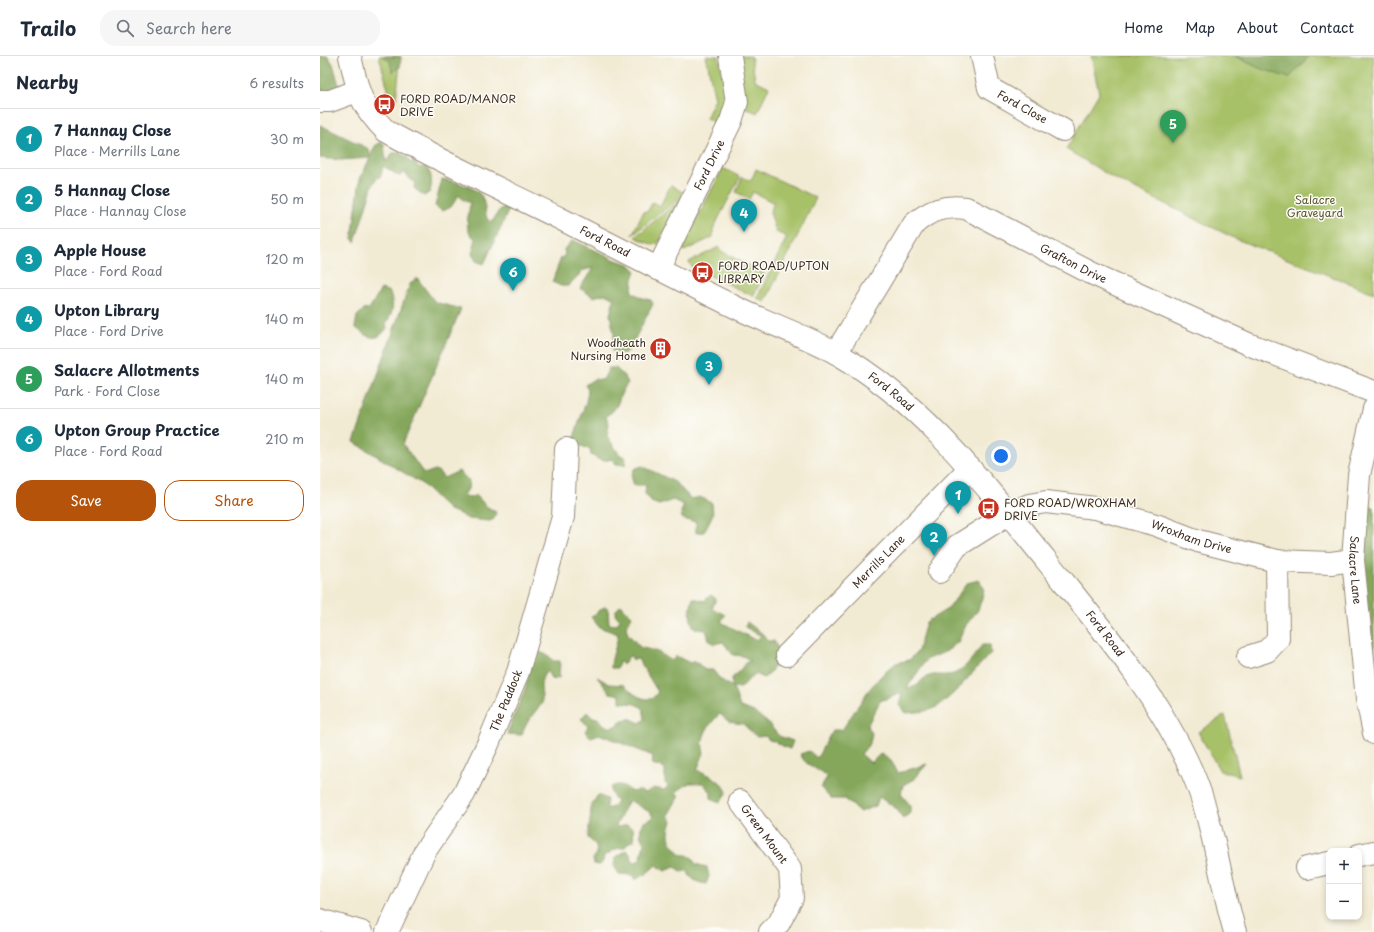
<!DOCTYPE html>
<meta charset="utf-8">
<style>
body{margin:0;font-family:"Playpen Sans",sans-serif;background:#f6f6f7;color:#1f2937}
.controls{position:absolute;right:12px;bottom:12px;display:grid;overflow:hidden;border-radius:8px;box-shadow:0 2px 6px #0003}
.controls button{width:36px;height:36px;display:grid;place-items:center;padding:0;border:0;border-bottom:1px solid #e0e1e3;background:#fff;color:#1f2937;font:20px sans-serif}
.you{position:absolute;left:681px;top:400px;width:14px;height:14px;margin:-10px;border:3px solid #fff;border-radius:50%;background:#1a73e8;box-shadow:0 0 0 6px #1a73e833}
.badge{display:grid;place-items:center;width:26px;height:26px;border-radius:50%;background:#b45309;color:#fff;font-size:13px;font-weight:700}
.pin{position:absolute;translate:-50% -33px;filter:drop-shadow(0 1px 2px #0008)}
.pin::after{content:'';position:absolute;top:21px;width:14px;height:12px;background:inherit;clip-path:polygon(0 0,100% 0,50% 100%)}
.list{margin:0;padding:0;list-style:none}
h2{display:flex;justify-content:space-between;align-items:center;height:52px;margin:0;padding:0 16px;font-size:17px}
h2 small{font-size:13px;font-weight:400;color:#747a83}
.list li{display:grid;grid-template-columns:26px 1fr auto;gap:12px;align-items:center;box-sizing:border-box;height:60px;padding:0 16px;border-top:1px solid #e0e1e3}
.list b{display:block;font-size:15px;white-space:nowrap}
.list p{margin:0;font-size:13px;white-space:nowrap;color:#747a83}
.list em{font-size:13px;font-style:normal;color:#747a83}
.actions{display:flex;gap:8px;padding:12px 16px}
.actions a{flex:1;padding:9px 0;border:1px solid #b45309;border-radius:16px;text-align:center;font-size:14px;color:#b45309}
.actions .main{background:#b45309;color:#fff}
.icon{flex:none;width:22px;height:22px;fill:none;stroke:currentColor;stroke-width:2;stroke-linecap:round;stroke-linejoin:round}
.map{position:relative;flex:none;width:1054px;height:876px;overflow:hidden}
header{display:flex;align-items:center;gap:24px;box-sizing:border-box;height:56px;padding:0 20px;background:#fff;border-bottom:1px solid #e0e1e3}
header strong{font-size:19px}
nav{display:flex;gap:22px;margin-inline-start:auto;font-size:14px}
.search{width:280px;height:36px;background:#f6f6f7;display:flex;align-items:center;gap:10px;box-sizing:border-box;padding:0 14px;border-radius:16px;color:#747a83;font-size:15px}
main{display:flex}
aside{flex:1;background:#fff}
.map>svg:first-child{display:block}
.green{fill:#a7c167;stroke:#717642}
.forest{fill:#85a75c;stroke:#60683d}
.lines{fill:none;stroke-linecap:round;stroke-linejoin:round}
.minor-casing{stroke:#968a79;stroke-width:24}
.minor{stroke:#fff;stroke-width:22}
.labels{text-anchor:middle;stroke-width:3;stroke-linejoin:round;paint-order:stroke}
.poi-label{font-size:11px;fill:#3b2a1e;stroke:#fdfcf7;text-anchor:start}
.street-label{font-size:11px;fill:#3b2a1e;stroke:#fdfcf7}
.park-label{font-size:11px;fill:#5b5734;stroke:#fdfcf7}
</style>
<header>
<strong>Trailo</strong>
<div class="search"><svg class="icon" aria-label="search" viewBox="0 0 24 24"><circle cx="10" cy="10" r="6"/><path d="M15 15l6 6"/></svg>Search here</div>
<nav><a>Home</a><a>Map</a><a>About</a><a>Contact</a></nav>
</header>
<main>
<aside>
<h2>Nearby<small>6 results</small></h2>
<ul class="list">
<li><span class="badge" style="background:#0f9aa8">1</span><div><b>7 Hannay Close</b><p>Place · Merrills Lane</p></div><em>30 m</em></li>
<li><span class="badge" style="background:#0f9aa8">2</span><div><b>5 Hannay Close</b><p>Place · Hannay Close</p></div><em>50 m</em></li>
<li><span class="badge" style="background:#0f9aa8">3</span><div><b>Apple House</b><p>Place · Ford Road</p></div><em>120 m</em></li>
<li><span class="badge" style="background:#0f9aa8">4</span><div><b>Upton Library</b><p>Place · Ford Drive</p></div><em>140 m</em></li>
<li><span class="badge" style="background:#2e9e5b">5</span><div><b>Salacre Allotments</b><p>Park · Ford Close</p></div><em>140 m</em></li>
<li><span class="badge" style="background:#0f9aa8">6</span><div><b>Upton Group Practice</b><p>Place · Ford Road</p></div><em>210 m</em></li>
</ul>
<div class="actions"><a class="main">Save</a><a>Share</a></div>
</aside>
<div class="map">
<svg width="1054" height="876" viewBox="0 0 1054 876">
<rect width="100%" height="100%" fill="#fdfcf7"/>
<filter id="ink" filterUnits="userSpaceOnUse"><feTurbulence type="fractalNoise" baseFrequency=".025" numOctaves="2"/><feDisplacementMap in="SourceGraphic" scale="8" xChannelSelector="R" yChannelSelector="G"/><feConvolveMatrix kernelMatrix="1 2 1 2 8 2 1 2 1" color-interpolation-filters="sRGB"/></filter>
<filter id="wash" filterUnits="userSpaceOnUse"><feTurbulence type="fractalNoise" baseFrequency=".012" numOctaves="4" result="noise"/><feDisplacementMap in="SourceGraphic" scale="16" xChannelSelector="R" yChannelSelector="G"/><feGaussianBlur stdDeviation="0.9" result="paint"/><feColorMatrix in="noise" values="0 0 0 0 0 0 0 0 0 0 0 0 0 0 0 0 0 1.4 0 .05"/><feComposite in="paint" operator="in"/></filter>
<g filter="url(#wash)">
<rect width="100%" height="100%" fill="#f2ebd4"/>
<g class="green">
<path d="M59,0h22l-5,43 -5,1z"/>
<path d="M386,0h13l7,42v11l-8,15 -12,-6 9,-19z"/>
<path d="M417,0h14l4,24 14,7 -12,26 -13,-6z"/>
<path d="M771,0h144l24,12 42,-2 8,-10h65v237l-138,-54 -121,-60 -49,-30 33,-56z"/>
<path d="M403,112l17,9 -27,52v8l-29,14 -1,-5z"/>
<path d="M436,113l60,29 -51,104 -8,-4 30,-61 -11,-5 -6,-20 4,-9 -21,-11 -4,7 -13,-7 6,-15 9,4z"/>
<path d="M351,129l13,8 -1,2 -51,40 12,-24 3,1 6,-10 7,4z"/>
<path d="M362,142l-24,46 -5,1 -18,-8z"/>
<path d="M399,191l2,4 44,23 -12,22 -61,-29 -3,-5z"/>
<path d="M905,659l15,61 -20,-5 -22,-39z"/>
</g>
<g class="forest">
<path d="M0,0h8l5,8 7,25 -20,5z"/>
<path d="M62,0l19,2 -1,9 -8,5 -2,-11z"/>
<path d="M915,0h74l-20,22 -30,-10z"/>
<path d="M0,69l49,24 1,8 5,-11 6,-4 3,2 2,18 7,-9h7l8,5 2,5 3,-2 7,7 5,-2c8,7 7,17 5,26l-6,4 -10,-8 1,-7 -5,-1 -5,-8 -6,4 -16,-10 -2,10 -5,3 -4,8 -17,55 -3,-3 8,-60 10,-21 -30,2 -20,-2z"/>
<path d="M122,123c10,2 36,8 40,18 3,6 3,15 5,22l5,3c6,-8 5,-15 18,-15l-26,57 -8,-3 -4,-7 4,-15c-14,-8 -7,-23 -6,-36l-7,-3 -4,-5 -8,12 -8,4 -8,-5z"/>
<path d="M253,184l43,20 13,4 7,7 -3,8 -1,13 10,6 9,2 2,4 -24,46 -6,4 -11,-3 2,-17 -4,-19 4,-16 -9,-5 -12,3 -13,-9 13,-20 -9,2 -16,16h-7l-9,-4 9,-24 4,-3 -1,-6z"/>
<path d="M97,222l18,24 26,7 -58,135 21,30 11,-4 4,2 5,6 15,-7 10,10 -1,8 -4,6 6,3 6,-3 10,11 10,6 -2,7 -4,2 -22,-2 -10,-6 -9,-3 -27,-26 -68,-42 56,-158z"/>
<path d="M61,233l9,3c4,12 4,20 -4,31l1,5c-11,16 -20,9 -32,-1l2,-11 7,-7h5z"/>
<path d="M289,312h7l9,9 3,6c-12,14 -6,24 -22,33l3,8 -2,12 12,18 7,4 -1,7 -9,-1 -4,-5c-9,3 -13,1 -21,-4l-1,-6 -18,-6 14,-41 2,-12 -3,-5 9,-6 9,1z"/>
<path d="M322,410l33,16 16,17 9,-2 12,6 1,11 -9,18 -8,1v-11l-14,-3 -1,-7 3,-7 -11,-5 -14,5 -8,-3 -6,-8 1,-9h-12l-3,-9 3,-7z"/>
<path d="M1047,450l7,1v192l-16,-133z"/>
<path d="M659,524l5,8 -2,10 -4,12 -12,15 -8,17 -11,9 -21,9 -19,28c16,-2 10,-7 20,-11 8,-4 13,-1 21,-2 15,-1 26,-19 34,-30h8l1,8c-16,16 -36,42 -54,54 -9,5 -21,5 -31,6l-7,-8 3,-12 -22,8 -13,25 5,7 -2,10 -9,11 10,9 10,-10 9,6 8,14 29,-9 -13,15 -11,6 -2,9 9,11v8l-7,6 -6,-10 -18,-12 -3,9 -16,6 -15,-13h-14l-10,-11 6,-11c-9,-11 -20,-8 -27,-23l9,-3 8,7 15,-28h10l26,-39 13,-15 15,-13 13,-3 9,-9 8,-29 23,-14 18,-25z"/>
<path d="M391,539l5,4 -4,9 13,7 -4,7 36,19 4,-5 -16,-9 2,-5 16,12 5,7h6l8,15c-7,8 -10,16 -18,22l-8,-4 -7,5 -8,9 -8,-1 7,20 14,5 14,11 11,13 14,5 -3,8c-8,-2 -13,-8 -21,-9l-3,-4 -9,1 -14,-13 -14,-2 -9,-8c-11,10 -21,23 -16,39l-7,17c10,3 26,11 30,22l-7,10 -9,-4v-6l-9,-9h-13l-13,9 3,4 -11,19 4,6c-6,18 -3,20 10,34h5l7,4 1,5 12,3 2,9 -3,8c-10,-2 -15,-4 -19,-14l-5,2 -8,-6 -9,5 -9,-6 -10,9 -11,6 -3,-5 -13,-1 -5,-8 1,-8 11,-8 5,5 1,6 5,1 4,-5 3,-14c-5,-7 -4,-12 -2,-20l11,-5 -2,-5 -22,-13 -13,26 2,1 9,-2 6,4 1,12 -5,1 -4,5 -9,2 -12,7 -1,5 -3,4 -6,-1 -1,-5 4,-5 -1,-9 -8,-7c0,-11 4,-19 2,-31l8,-12 9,4 -1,9h5l6,-6 -6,-9v-6c9,-4 13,-2 21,5l6,-2 7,3 9,-5 10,2 4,-4 -3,-3v-15l-13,-4 1,-8 -54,-22 -8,3 -6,-5 3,-6 -7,-7 6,-7 6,6h5c16,21 20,-1 33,1 3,1 6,3 9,4l5,-4 -2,-11 -8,-4 -15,-2v-7l-10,-2 -13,-16 12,7 15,1c8,8 16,15 28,14l6,-7 -20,-33 -5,1 -3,-5 -7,10 -3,-4 -3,7h-6c0,-12 6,-22 7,-34l-19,-7 -8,-10 13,-10 4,1 1,16 7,1 4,-5 -5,-6 1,-4 5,-5 11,11 -6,12 2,6 12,13 18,5 14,9 4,-5 14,7 5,-2 10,9h8l7,9 12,8v-9l6,-5 8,-11 5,-1 -8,-5 -10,-1 -10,-13 -9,2 -5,-4 -3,-10 -11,-1c-7,-11 -5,-19 -2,-31l11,3z"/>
<path d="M215,594l14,6 4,5h7l-1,17 -7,2 -5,-9c-10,11 -4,20 -5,33 -8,8 -17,20 -20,31l-15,-1 18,-45z"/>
</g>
</g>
<g filter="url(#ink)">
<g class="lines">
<defs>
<g id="minor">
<path id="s1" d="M30,0c8,35 9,48 36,75 57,32 117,59 175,88 59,30 117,60 176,89 33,16 69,28 101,46 86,50 146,130 208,206 54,67 111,132 146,212 21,47 28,109 43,160"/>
<path id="s2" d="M662,0l7,32 74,42"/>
<path d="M0,45h10l27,-10"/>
<path id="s3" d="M338,213l73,-148 6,-19 -7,-46"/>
<path id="s4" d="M516,297l78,-129c16,-14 31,-19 52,-16l125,65 157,71 126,48"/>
<path id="s5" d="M1054,353l-15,66 -6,85 14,139 7,34"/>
<path id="s6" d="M619,516l18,-26 51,-32 21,-9 17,-3 49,6 61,17 42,16 79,20 54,2 22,-3"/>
<path id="s7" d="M467,599l183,-187"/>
<path d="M928,601l19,-6 11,-12 -1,-78"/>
<path id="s8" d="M420,745l50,68 2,29 -13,25 -9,9"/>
<path d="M1039,799l15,-3"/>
<path d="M987,812l22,-5"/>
<path d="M0,864l41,12"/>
<path id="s9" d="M67,876l38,-81 39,-57 24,-50 30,-72 45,-155 3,-68"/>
</g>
</defs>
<use href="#minor" class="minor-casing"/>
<use href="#minor" class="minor"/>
</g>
</g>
<defs>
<symbol id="bus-disc" viewBox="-11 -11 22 22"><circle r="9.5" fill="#c8321e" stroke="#fdfcf7"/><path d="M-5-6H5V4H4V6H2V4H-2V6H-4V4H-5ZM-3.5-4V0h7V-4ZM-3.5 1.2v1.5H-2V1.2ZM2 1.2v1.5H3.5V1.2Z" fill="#fff"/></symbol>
<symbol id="building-disc" viewBox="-11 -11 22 22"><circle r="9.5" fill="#c8321e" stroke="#fdfcf7"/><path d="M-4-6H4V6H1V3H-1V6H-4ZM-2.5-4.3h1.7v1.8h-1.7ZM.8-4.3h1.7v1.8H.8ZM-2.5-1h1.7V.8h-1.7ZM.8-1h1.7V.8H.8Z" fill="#fff"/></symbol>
</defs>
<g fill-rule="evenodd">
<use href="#bus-disc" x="52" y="36" width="25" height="25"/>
<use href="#bus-disc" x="370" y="204" width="25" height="25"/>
<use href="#building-disc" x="328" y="280" width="25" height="25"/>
<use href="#bus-disc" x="656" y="440" width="25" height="25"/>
</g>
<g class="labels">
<g class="poi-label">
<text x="80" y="47">FORD ROAD/MANOR<tspan x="80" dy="13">DRIVE</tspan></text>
<text x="398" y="214">FORD ROAD/UPTON<tspan x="398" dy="13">LIBRARY</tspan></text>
<text x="326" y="291" text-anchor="end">Woodheath<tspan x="326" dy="13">Nursing Home</tspan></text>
<text x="684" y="451">FORD ROAD/WROXHAM<tspan x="684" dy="13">DRIVE</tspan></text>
</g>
<g class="street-label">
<text dy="4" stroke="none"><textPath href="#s2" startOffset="71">Ford Close</textPath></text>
<text dy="4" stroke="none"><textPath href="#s3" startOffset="116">Ford Drive</textPath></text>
<text dy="4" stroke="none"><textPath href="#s1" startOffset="330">Ford Road</textPath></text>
<text dy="4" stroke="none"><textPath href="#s4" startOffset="328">Grafton Drive</textPath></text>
<text dy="4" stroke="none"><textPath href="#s1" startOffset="654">Ford Road</textPath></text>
<text dy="4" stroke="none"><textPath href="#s6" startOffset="282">Wroxham Drive</textPath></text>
<text dy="4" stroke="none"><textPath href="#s7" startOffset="131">Merrills Lane</textPath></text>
<text dy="4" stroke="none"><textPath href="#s5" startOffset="163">Salacre Lane</textPath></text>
<text dy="4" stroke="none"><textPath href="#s1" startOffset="978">Ford Road</textPath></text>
<text dy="4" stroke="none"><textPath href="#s9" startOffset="261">The Paddock</textPath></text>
<text dy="4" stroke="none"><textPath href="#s8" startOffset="41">Green Mount</textPath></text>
</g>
<g class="park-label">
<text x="995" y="148">Salacre<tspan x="995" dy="13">Graveyard</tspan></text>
</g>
</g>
</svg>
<div class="controls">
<button>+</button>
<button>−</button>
</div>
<div class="you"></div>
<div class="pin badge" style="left:638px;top:458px;background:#0f9aa8">1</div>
<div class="pin badge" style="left:614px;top:500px;background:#0f9aa8">2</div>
<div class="pin badge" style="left:389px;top:329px;background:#0f9aa8">3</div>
<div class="pin badge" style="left:424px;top:176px;background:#0f9aa8">4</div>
<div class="pin badge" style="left:853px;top:87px;background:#2e9e5b">5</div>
<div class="pin badge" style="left:193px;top:235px;background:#0f9aa8">6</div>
</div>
</main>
